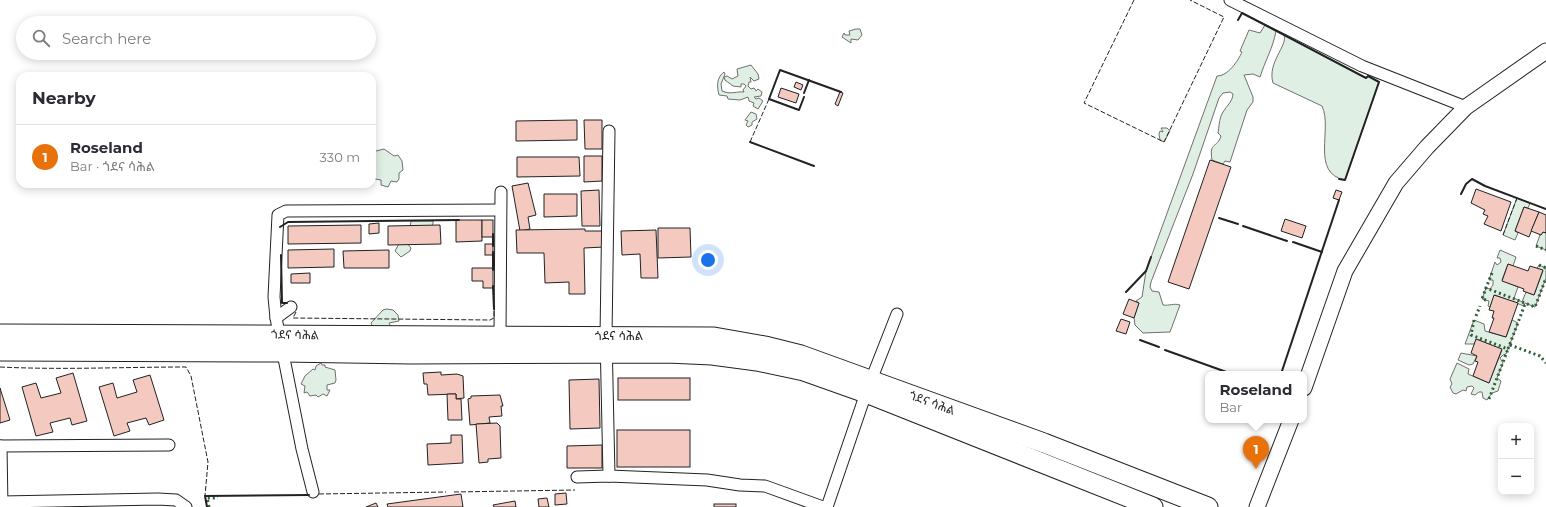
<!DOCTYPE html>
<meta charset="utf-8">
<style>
body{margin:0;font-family:Montserrat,"Noto Sans Ethiopic",sans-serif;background:#f7f7f7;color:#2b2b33}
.controls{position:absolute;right:12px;bottom:12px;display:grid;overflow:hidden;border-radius:8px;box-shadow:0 2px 10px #0003}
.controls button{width:36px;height:36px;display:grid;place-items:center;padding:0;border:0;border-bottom:1px solid #e1e1e2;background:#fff;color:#2b2b33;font:20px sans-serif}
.you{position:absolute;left:708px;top:260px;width:14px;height:14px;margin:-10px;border:3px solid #fff;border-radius:50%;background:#1a73e8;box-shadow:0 0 0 6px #1a73e833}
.badge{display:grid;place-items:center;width:26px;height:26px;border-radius:50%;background:#c62828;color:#fff;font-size:13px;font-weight:700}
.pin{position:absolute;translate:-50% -33px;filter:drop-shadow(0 1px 2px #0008)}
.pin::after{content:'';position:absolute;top:21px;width:14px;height:12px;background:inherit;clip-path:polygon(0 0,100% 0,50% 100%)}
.popup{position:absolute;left:1205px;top:371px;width:102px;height:52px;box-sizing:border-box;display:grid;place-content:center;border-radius:8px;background:#fff;filter:drop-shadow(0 1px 3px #0005);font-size:13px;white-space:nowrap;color:#7c7c81}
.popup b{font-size:15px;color:#2b2b33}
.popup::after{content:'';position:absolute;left:50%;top:100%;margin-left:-8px;border:8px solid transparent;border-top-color:#fff}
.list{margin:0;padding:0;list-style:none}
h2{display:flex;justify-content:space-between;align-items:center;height:52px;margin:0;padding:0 16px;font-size:17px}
h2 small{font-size:13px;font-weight:400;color:#7c7c81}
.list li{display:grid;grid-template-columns:26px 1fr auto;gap:12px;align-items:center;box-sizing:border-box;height:64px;padding:0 16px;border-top:1px solid #e1e1e2}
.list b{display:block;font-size:15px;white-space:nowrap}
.list p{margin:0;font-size:13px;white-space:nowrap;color:#7c7c81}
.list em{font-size:13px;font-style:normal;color:#7c7c81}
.icon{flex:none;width:22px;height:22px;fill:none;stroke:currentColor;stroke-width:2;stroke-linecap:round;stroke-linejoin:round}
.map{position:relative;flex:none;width:1546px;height:507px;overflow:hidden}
.search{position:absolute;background:#fff;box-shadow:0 2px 10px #0003;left:16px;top:16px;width:360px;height:44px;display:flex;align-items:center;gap:10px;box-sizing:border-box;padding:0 14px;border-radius:22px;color:#7c7c81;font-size:15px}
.panel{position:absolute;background:#fff;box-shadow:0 2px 10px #0003;left:16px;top:72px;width:360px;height:116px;border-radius:12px}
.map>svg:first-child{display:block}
.green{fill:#e0efe3;stroke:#6f6f6f}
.building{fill:#f3c9c0;stroke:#222}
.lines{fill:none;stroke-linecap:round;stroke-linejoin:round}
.street-casing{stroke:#222;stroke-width:13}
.secondary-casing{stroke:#222;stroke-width:17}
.highway-casing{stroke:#222;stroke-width:21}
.street{stroke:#fff;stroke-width:11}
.secondary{stroke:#fff;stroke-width:15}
.highway{stroke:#fff;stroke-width:19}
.hedge{stroke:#2f5e38;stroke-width:3;stroke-dasharray:2 3;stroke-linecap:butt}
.fence{stroke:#222;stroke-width:1;stroke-dasharray:5 2;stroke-linecap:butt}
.wall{stroke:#222;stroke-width:2}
.labels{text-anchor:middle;stroke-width:3;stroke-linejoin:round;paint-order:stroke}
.street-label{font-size:12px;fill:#222;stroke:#fff}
</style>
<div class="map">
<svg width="1546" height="507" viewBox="0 0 1546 507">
<rect width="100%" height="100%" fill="#fff"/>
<g class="green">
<path d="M1265,25l11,6c-3,17 -11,30 -16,46l-7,-3 -9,1 9,22v5l-6,8 -17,52 -5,-1 -2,3 -11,-4c-3,-19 5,-11 9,-24l-3,-3c1,-6 1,-11 3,-17 3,-8 12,-14 12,-22l-3,-2 -7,1 -4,5 -26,76 -42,108 -1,5 2,4 7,1 4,13c6,1 11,-2 17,0l-10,27 -27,1 -8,-8 -1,-7 5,-15 -3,-2 6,-4 4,-26 71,-195c11,0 21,-15 25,-24l-2,-1 9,-21 11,3z"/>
<path d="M856,29h4l2,6 -4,5 -7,-1v4l-9,-6 2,-4 1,2h5l-1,-4z"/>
<path d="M1284,35l82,43 2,-2 11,6 -34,98c-35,-7 -12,-51 -23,-74l-49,-23c-6,-21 15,-37 11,-48z"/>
<path d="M751,65l7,9 1,5 -5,2 -4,-4 1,5h-2l-1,4 3,3 3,-1 2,3 2,-2 4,3 -1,4 -7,1 2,2 3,-1 4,3 -5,8 -5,-3 1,-3 -5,-2 -1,-4 -8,3 -12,-1 -1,-3 -8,-1c-2,-8 -3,-17 5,-23l1,2 -4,10 1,7c8,4 16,0 22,1l-1,-2 3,-4 -2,-2h-3v3l-8,-1 -8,-6 -1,-3 3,-1 5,3 6,-3 -1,-7z"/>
<path d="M751,112l5,2 1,5 -5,3v3l-4,2 -2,-2 2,-4 -3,-1z"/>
<path d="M1161,128h6l3,3 -6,11 -4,-2 -1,-6 1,-3 3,1z"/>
<path d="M384,149l10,7 4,-1 4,6 1,9 -4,3v6l-2,3 -6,-1 -3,6 -7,-2v-5l-6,-1 -3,-7v-20z"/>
<path d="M1517,198l13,5 -2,5 -4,-1 -9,24 3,2 -3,7 -12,-5z"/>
<path d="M411,221h22v3l-3,3 -20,1z"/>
<path d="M1543,232l3,1v17l-10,-4 4,-11h1z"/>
<path d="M400,242l7,1 4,5 -1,3 -9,6 -6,-6z"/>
<path d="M1500,250l16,7 -3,9 -5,-2 -6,16 16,7 -4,11 8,4 4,-10 8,3 9,-24 -6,-3 2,-3 7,3v10l-11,29 -10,-4 -1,3 -29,-11 -5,12 -2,-1 1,-5 -7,-2 4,-11 4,1 3,-4v-5h-4l6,-18 2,3 4,-3 -1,-4h-3z"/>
<path d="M387,309l6,1 5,5 1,6 -10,2 2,4 -18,1 -2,-5 12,-13z"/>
<path d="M1474,320l10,4 1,7 21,6 6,-17 6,3 -12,31 -3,1 -3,3 3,5 -6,15 4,3 -3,10 -6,2 -5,7 -4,-2 -1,-6h-3l-4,3 -4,-1 3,-6 -2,-2 -5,1 -1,4 -3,-1 -7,4 -3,-1 -3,-6 2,-3 -2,-5 7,-16 12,6 -1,5 21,9 13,-33 -25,-11 -3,5h-9z"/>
<path d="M1461,353l16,3 -4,8 -4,1 -11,-5z"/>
<path d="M321,363l1,2h3v2l10,3 1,10 -1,3 -8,2v5h3l-3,6 -4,-2 -5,3 -2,-2 -6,1 -3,-4 -3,1 1,-7 -4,-2 4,-8 8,-7 2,1 1,-4z"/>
</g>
<g class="building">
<path d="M796,82l7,3 -2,5 -7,-3z"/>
<path d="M781,88l18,6 -3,9 -18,-6z"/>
<path d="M840,92l3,1 -5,13 -3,-2z"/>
<path d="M577,120v20l-61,1v-20z"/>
<path d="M584,120h18v29h-17z"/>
<path d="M584,156h18v25l-18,1z"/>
<path d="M517,157h62l1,19 -63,1z"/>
<path d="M1210,160l21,7 -42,122 -21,-7z"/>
<path d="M528,183l8,32 -8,2 2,12 -10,2 -8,-45z"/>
<path d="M1476,189l35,13 -10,29 -17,-7 4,-8 -5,-2 2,-4 -14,-7z"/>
<path d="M599,190l1,36h-18l-1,-35z"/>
<path d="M1336,190l6,2 -3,8 -6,-2z"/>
<path d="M544,194h33v22l-33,1z"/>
<path d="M1524,207l15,5 -10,25 -14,-6z"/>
<path d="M1539,212l7,3v18l-3,-1 -2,3 -10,-4z"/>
<path d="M1285,219l21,7 -4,12 -21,-7z"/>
<path d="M456,220h26v21l-26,1z"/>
<rect x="482" y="220" width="11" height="17"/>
<path d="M379,223v10l-10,1v-10z"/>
<path d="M361,225v18l-73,1v-18z"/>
<path d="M440,225l1,19 -53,1v-19z"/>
<path d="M658,228h32l1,29 -33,1z"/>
<path d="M585,229v2h19v16l-20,1 1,46h-16v-12l-24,1 -1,-30h-27l-1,-23z"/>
<path d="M656,230l2,48h-17l-1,-24 -18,1 -1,-24z"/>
<rect x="485" y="244" width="8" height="11"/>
<path d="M334,249v18l-46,1v-18z"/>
<path d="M389,250v18h-45l-1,-17z"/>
<path d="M1508,264l20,7 2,-5 13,4 -9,25 -11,-4 1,-2 -22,-8z"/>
<path d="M472,268h21v20h-10v-7h-11z"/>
<path d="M310,273v10h-19v-9z"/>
<path d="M1494,295l24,8 -12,34 -17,-5 5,-14h-2l2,-7 -5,-1z"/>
<path d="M1129,299l10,4 -5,15 -11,-4z"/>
<path d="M1121,319l9,3 -4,12 -10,-3z"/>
<path d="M1476,339l26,10 -13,34 -16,-7 5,-14 -3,-1 2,-5 -6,-3z"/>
<path d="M441,372v3l16,-1 6,2 1,22 -8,1v-5l-28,1 -1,-11h-3l-1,-11z"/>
<path d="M73,373l14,48 -15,4 -2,-7 -20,5 3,9 -17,4 -14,-49 14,-4 5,15 20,-5 -5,-15z"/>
<path d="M150,375l14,45 -15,5 -3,-7 -19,5 3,8 -16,5 -15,-49 14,-4 4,15 20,-6 -4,-12z"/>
<rect x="618" y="378" width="72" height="22"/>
<path d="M599,379l1,49 -30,1 -1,-49z"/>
<path d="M0,388l10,32 -10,3z"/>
<path d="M447,394h9v5h5l1,21h-14z"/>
<path d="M500,395l3,11h-2l1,10 -13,1 1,6 -20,2 -2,-26 3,-1v-2z"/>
<path d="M497,423l3,3 1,32 -13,1v3l-9,1 -3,-39z"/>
<rect x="617" y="430" width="73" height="37"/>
<path d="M451,435h11l1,28 -35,2 -1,-21 24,-1z"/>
<path d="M602,445v23h-35v-22z"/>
<path d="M566,493l1,11 -12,1v-11z"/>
<path d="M461,494l2,13h-75l-1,-3z"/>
<path d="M547,498l2,9h-10l-1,-8z"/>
<path d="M515,501l1,6h-22l-1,-2z"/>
<path d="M376,503l2,4h-12z"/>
<rect x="714" y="504" width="22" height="3"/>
</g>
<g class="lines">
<defs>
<g id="street">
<path d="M1230,0l132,66 104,41"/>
<path d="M609,131l-3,205 3,140"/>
<path d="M276,318l15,-11"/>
<path d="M500,336l1,-144"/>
<path d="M0,446l169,-1"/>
<path d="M1,446l1,61"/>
<path d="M577,477l32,-1 98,4 33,5 25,1 58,21"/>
<path d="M313,492l-11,-43 -26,-131 -2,-21 4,-82 8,-4 214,-1"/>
<path d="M2,502l156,-3 18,1 10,7"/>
<path d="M827,507l39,-114 31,-79"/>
</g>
<g id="secondary">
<path d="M1304,388l41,-117 51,-88 31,-36 39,-40 80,-56"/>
<path d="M1257,507l34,-87"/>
</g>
<g id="highway">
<path d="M0,334l714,3 51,9 36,9 243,88 164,64"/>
<path d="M0,351l282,1 129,2 256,-1 45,2 45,6 47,10 62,22 287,114"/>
</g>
</defs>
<use href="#street" class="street-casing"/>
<use href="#secondary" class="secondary-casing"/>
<use href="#highway" class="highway-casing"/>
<use href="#street" class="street"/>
<use href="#secondary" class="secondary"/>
<use href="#highway" class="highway"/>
<g class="hedge">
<path d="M1536,246l10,4"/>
<path d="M1539,265l7,3"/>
<path d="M1492,273l-6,15 49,19 11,-29"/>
<path d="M1486,300l-4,-1 4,-11"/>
<path d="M1476,316l4,-10"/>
<path d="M1474,320l-3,15 37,14 17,-45"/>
<path d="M1510,345l30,11 6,7"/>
<path d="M1489,399l19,-50"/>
<path d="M209,507l-2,-9h11"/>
</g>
<g class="fence">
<path d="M1134,0l-50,103 80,39 60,-125 -34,-17"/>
<path d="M750,142l19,-43"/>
<path d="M1503,235l14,-37"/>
<path d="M296,312l-3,6 197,2 4,-2v-9"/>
<path d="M0,367c62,3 124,0 186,0l5,9 17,86 -3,34"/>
<path d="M454,492l121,-2"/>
<path d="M319,494l127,-2"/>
</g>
<g class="wall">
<path d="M1238,20l4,-7 124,65 2,-2 11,6 -34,98 -6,-1"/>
<path d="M804,93l5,-13"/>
<path d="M804,97l-5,13 -30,-11 11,-29 61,22"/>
<path d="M750,142l64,24"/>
<path d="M1461,194l5,-10 6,-5 13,7 61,23"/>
<path d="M1219,218l19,6"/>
<path d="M1243,226l44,15"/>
<path d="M280,227l8,-5 171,-2"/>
<path d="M493,234v12"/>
<path d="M1293,242l29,10"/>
<path d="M493,252v18"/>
<path d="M281,255l1,48h5"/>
<path d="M493,286l1,23"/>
<path d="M1126,292l20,-21 5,-14"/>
<path d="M1140,340l19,7"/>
<path d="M1165,350l67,24"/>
<path d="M1281,374l58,-174"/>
<path d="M207,507l-2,-11 104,-1"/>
</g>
</g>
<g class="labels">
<g class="street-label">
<text transform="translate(295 335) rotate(1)" y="4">ጎደና ሳሕል</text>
<text x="619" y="340">ጎደና ሳሕል</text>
<text transform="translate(932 403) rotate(20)" y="4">ጎደና ሳሕል</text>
</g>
</g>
</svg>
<div class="controls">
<button>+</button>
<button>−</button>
</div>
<div class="you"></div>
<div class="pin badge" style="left:1256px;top:469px;background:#e8710a">1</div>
<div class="popup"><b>Roseland</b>Bar</div>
<div class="search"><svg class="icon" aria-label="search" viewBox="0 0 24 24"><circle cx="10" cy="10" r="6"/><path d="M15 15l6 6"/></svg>Search here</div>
<section class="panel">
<h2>Nearby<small></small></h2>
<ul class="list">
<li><span class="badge" style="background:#e8710a">1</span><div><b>Roseland</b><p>Bar · ጎደና ሳሕል</p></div><em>330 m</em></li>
</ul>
</section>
</div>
